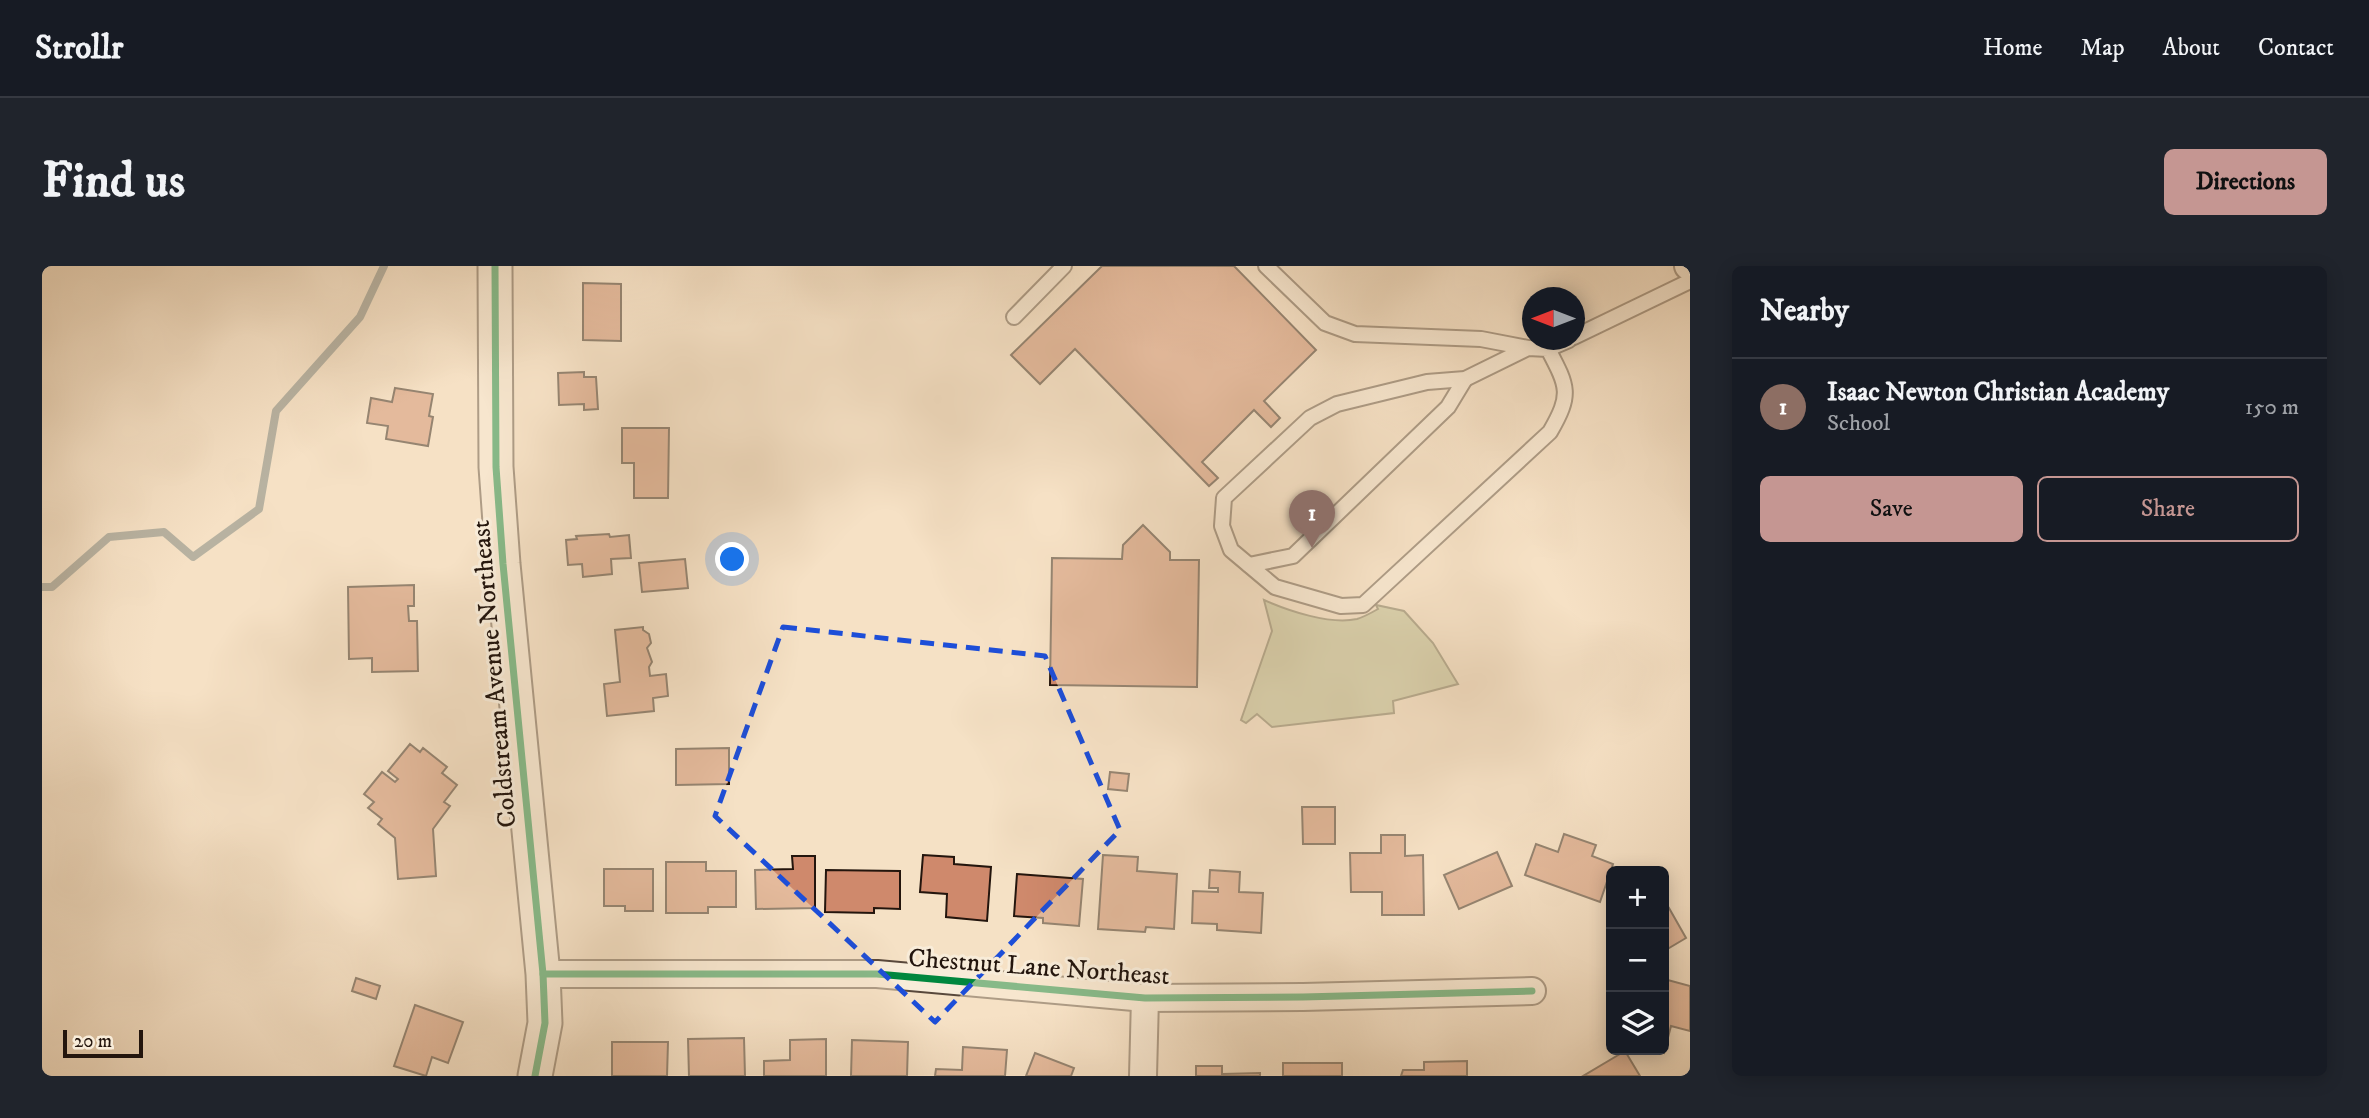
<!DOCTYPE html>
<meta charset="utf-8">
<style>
body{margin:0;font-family:"IM FELL DW Pica",serif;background:#20242c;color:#f1f3f6}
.controls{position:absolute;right:21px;bottom:21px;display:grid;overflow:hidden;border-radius:10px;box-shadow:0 4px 18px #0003}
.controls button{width:63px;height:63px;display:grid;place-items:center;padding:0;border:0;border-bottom:2px solid #363941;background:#171b24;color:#f1f3f6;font:35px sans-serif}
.compass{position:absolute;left:1480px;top:21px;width:63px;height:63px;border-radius:50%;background:#171b24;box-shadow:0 4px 18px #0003;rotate:270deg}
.scale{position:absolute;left:21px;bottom:18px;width:80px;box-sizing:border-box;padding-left:7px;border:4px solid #23150d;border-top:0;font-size:19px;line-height:24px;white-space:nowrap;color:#23150d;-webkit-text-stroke:5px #f8ecd9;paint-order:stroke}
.you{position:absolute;left:691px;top:294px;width:24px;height:24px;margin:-18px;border:5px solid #fff;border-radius:50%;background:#1a73e8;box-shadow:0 0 0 10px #1a73e833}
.badge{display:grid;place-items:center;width:46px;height:46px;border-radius:50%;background:#c59692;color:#fff;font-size:23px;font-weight:700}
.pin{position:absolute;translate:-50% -58px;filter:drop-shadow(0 2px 4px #0008)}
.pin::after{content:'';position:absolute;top:37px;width:24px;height:21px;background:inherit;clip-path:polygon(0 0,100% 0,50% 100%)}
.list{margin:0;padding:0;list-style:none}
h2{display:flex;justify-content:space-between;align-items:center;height:91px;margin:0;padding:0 28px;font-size:30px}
h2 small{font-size:23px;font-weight:400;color:#9ea1a6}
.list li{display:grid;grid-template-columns:46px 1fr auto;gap:21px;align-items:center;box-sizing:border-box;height:98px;padding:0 28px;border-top:2px solid #363941}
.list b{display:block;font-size:26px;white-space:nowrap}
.list p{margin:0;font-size:23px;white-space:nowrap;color:#9ea1a6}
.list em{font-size:23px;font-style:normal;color:#9ea1a6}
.actions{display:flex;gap:14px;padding:21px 28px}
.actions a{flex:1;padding:16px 0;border:2px solid #c59692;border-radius:10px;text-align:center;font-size:24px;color:#c59692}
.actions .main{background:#c59692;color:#111}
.icon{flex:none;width:38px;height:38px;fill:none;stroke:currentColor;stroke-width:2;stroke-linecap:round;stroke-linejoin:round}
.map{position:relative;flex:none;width:1648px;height:810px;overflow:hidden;border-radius:10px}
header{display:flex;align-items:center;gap:42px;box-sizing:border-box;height:98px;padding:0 35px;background:#171b24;border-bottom:2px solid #363941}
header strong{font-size:33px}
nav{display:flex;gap:38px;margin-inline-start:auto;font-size:24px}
.intro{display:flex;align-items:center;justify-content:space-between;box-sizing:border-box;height:168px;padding:0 42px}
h1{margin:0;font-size:49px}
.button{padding:18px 32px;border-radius:10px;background:#c59692;color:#111;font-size:24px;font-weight:700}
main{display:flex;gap:42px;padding:0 42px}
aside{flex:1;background:#171b24;border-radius:10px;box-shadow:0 4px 18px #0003}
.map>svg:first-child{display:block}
.green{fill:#bdc294;stroke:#706c50;stroke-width:2}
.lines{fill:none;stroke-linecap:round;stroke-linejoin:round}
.stream{stroke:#6e7977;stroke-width:8}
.building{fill:#cf896c;stroke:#23150d;stroke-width:2}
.service-casing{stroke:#58483b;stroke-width:18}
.minor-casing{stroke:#58483b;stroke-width:30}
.tertiary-casing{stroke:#58483b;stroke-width:37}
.service{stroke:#f8ecd9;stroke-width:14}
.minor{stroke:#f8ecd9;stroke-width:26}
.tertiary{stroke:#f8ecd9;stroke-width:33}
.cycleway-casing{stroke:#f8ecd9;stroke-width:11}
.cycleway{stroke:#00873e;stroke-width:7}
.marked{fill:none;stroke:#1d4ed8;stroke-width:5;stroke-dasharray:14 9;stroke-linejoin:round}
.labels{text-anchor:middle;stroke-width:6;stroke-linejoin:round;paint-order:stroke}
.street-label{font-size:26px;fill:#23150d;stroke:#f8ecd9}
</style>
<header>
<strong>Strollr</strong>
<nav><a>Home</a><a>Map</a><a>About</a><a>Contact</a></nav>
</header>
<div class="intro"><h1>Find us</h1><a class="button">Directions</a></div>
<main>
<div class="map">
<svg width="1648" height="810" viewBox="0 0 1648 810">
<rect width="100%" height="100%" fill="#f5e1c5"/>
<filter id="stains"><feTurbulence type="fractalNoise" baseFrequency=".00286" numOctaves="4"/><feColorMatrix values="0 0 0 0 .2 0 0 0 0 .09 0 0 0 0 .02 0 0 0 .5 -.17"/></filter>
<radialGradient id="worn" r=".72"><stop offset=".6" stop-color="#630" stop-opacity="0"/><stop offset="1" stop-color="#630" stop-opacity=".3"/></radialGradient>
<path class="green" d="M1222,334c25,11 66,25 93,19 7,-2 14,-6 21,-10l-2,-4 28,6 29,32 25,41 -65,17 1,12 -122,14 -15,-13 -11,9 -5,-3 31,-89z"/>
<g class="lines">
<path class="stream" d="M0,321h10l57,-50 55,-5 29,25 66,-48 17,-98 84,-94 24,-51"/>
</g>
<g class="building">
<path d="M1060,0h132l82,84 -52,51 16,17 -9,9 -17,-17 -52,52 16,16 -9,8 -134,-137 -35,35 -29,-29z"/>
<path d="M541,17l38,1v57l-38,-1z"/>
<path d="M542,106v5h12l2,32 -14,1v-6l-25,1 -1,-32z"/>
<path d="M353,122l38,6 -4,22 4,1 -5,29 -42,-7 2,-13 -21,-3 4,-25 21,4z"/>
<path d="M580,162h47l-1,70h-34v-35h-12z"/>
<path d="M1101,259l27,27v8h29l-2,127 -147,-2 2,-127 70,1 1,-14z"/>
<path d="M567,268l1,3 19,-2 2,23 -20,1 1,15 -29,3 -1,-13 -14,1 -2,-25 11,-1 -1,-3z"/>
<path d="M643,293l3,29 -46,4 -3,-29z"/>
<path d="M372,319v21h-6l1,15h8l1,50 -46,1v-14l-23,1 -1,-72z"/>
<path d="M601,361v3l6,4 2,9 -4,5 5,14 -3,5 1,9 16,-2 2,22 -15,2 1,13 -47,5 -3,-32 16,-2 -5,-52z"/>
<path d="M368,478l10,8 3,-4 24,19 -5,6 15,12 -13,17 6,4 -17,23 3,47 -38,3 -3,-41 -17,-14 4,-5 -14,-11 6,-6 -10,-8 18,-22 13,10 3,-3 -10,-8z"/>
<path d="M687,482v36l-53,1v-36z"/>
<path d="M1068,506l19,2 -2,17 -19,-2z"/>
<path d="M1260,541h33v37h-32z"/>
<path d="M1522,568l32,11 -4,11 21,8 -13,38 -75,-27 11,-31 22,8z"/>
<path d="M1339,569h24v21l18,-1 1,60h-42v-23h-31l-1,-39h31z"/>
<path d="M1455,586l15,34 -53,23 -15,-34z"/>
<path d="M881,589l31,2v7l37,3 -4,54 -41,-4 1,-23 -27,-2z"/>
<path d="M1061,589l35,2 -1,14 40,3 -3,55 -28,-2 -1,5 -47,-3z"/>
<path d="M750,590h23v52l-59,1 -1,-39 38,-1z"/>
<path d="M624,596h40v9h30v36h-28v6h-42z"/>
<path d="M562,603h49v42h-28v-5h-21z"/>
<path d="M784,604l74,1v38l-26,-1v5l-49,-1z"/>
<path d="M1168,604l30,2 -1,20 24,1 -2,40 -44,-3v-6l-25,-1 1,-32 25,1v-4h-9z"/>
<path d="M975,608l66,5 -4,47 -36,-3v-5l-29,-2z"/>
<path d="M1627,642l17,30 -22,13v-39z"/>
<path d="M314,712l24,8 -4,13 -24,-8z"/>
<path d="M1622,713l26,7v45l-19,-5 -7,27 -11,-3h11z"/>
<path d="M373,739l48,17 -15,41 -16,-6 -6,19 -32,-10z"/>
<path d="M702,772l1,38h-56l-1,-37z"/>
<path d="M784,773v37h-62v-15l26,-1v-20z"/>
<path d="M810,774l56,2 -1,34h-56z"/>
<path d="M570,776h56l-1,34h-55z"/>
<path d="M921,781l44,3 -2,26h-70l1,-7 26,1z"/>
<path d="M1583,785l15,25h-57z"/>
<path d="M993,787l39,15 -3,8h-45z"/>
<path d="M1425,795v15h-66l2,-6h21v-8z"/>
<rect x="1241" y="797" width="59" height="13"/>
<path d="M1154,800h26v8l38,-1v3h-64z"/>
</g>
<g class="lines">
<defs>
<g id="service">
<path d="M1224,0l59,57 30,11 126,5 47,9"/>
<path d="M972,51l50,-51"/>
<path d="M1532,71l116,-56"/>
<path d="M1506,83c20,38 24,45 2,83l-187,173 -22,1 -66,-19 -44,-37 -9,-24 2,-28 86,-80 27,-14 90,-22 38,-3 63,-31 20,1 21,-9"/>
<path d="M1207,299l44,-9 155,-149 17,-28"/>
</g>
<g id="minor">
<path d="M1646,0l2,1"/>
<path d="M501,708h334l268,24 158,-1 229,-6"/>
<path d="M1101,810l2,-78"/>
</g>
<path id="tertiary" d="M453,0l1,201 7,97 40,410 2,49 -10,53"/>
</defs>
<use href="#service" class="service-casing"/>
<use href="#minor" class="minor-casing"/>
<use href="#tertiary" class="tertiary-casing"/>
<use href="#service" class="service"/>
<use href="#minor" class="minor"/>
<use href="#tertiary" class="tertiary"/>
<defs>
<g id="cycleway">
<path d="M453,0l1,201 7,97 40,410 2,49 -10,53"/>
<path d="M501,708h334l268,24 158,-1 229,-6"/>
</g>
</defs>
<use href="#cycleway" class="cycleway-casing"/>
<use href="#cycleway" class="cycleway"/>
</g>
<path d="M0 0H1648V810H0ZM741,361l262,29 75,174 -185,192 -220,-206z" fill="#f5e1c5" fill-opacity=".55" fill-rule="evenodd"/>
<path class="marked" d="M741,361l262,29 75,174 -185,192 -220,-206z"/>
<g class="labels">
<g class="street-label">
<text transform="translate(451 408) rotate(-95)" y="9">Coldstream Avenue Northeast</text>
<text transform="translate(997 700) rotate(4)" y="9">Chestnut Lane Northeast</text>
</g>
</g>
<rect width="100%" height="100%" filter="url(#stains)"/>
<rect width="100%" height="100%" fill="url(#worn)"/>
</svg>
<div class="controls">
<button>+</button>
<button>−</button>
<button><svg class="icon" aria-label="layers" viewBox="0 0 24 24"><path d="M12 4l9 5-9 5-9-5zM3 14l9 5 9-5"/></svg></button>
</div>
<svg class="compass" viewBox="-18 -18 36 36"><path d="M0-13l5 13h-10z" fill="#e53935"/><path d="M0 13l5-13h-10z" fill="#9ea1a6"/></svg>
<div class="scale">20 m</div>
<div class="you"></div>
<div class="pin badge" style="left:1270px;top:282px;background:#8d6e63">1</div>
</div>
<aside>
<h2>Nearby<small></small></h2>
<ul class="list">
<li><span class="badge" style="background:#8d6e63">1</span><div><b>Isaac Newton Christian Academy</b><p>School</p></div><em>150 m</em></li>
</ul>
<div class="actions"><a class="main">Save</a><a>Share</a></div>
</aside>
</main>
